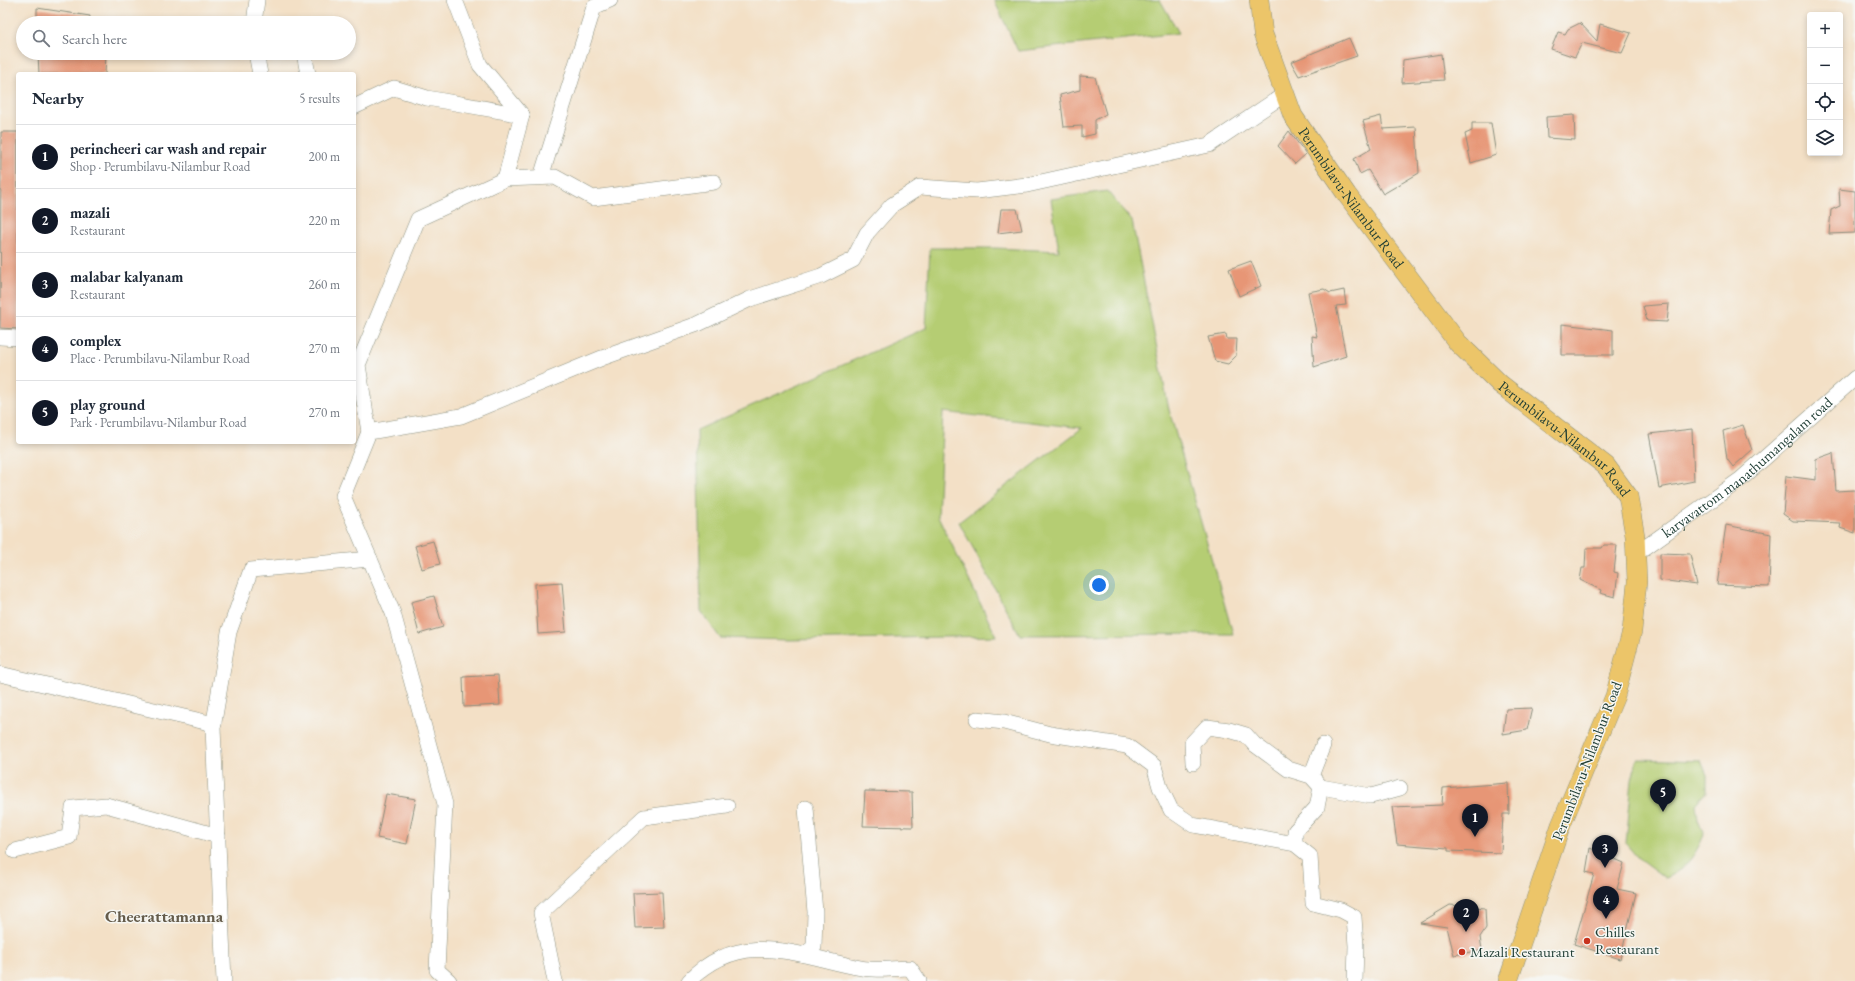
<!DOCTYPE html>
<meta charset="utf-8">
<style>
body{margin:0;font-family:"EB Garamond",serif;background:#f2f2f3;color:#1f2937}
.controls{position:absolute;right:12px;top:12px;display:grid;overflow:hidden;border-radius:4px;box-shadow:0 2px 6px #0003}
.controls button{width:36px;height:36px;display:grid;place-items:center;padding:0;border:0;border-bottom:1px solid #e0e1e3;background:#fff;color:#1f2937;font:20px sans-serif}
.you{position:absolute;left:1099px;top:585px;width:14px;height:14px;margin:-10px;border:3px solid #fff;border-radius:50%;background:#1a73e8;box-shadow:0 0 0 6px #1a73e833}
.badge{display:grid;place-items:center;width:26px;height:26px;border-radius:50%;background:#111827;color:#fff;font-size:13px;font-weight:700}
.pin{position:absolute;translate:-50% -33px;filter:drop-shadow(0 1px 2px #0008)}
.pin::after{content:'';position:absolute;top:21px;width:14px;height:12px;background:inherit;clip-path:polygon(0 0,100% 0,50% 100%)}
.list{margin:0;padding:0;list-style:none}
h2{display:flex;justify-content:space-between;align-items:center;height:52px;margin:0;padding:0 16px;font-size:17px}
h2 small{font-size:13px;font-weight:400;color:#747a83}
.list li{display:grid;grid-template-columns:26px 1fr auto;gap:12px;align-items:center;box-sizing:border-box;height:64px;padding:0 16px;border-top:1px solid #e0e1e3}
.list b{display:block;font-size:15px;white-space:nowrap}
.list p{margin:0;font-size:13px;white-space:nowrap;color:#747a83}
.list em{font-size:13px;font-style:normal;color:#747a83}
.icon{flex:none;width:22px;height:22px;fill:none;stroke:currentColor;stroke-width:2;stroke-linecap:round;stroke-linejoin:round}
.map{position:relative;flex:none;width:1855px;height:981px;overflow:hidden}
.search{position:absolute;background:#fff;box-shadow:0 2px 6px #0003;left:16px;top:16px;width:340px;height:44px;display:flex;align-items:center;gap:10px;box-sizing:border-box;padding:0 14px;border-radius:22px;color:#747a83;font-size:15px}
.panel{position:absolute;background:#fff;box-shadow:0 2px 6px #0003;left:16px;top:72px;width:340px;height:372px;border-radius:4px}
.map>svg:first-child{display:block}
.green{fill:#b5cd73;stroke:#6a8554}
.building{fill:#e79676}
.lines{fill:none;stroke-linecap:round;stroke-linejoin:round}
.minor-casing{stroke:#898e7d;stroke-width:16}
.major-casing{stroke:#898e7d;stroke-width:20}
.minor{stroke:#fff;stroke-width:15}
.major{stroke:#ecc569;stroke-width:19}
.poi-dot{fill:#c8321e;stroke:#f6f6f2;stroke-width:1.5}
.labels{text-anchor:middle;stroke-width:3;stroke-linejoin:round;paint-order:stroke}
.street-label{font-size:15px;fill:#1f3d34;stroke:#f6f6f2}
.poi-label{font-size:15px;fill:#1f3d34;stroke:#f6f6f2;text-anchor:start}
.quarter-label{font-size:17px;font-weight:bold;fill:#655c4b;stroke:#f6f6f2}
</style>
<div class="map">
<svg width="1855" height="981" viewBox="0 0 1855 981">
<rect width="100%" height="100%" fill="#f6f6f2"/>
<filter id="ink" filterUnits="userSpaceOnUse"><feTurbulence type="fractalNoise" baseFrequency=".025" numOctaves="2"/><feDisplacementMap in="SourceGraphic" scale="8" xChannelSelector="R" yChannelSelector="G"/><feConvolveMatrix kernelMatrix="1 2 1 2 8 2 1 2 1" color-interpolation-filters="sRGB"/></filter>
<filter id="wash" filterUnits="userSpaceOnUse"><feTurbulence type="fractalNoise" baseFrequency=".012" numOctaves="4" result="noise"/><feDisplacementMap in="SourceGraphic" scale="16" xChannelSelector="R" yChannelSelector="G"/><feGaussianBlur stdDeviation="0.9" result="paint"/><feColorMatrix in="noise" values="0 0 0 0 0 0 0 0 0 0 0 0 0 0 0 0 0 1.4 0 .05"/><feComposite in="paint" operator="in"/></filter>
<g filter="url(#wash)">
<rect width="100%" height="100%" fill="#f3e0c6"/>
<g class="green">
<path d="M994,0h166l19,33 -161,18z"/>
<path d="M1107,191l25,30 37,189 64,224 -213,1 -61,-113 123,-94 -139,-16 -5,104 58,120 -207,4 -69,-2 -19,-27 -4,-181 229,-102 4,-80h65l64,3 -8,-52z"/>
<path d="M1637,759l64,2 6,14v17l-11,12 2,16 6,15c-9,21 -18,34 -39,43l-27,-20 -12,-14 6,-64z"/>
</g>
<g id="blocks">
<g class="building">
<path d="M37,8l53,8 -1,7h-52z"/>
<path d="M1580,23l17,18 3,-17 31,9 -9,20 -40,-10 -7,14 -24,-8 7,-17 7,2 3,-5z"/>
<path d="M1349,38l8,18 -58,20 -8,-14z"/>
<path d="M38,53h68l-1,21h-66z"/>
<path d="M1441,54l3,26 -42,3 1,-23z"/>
<path d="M1080,76l15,1 11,37 -11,6v14l-13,3v-11l-18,1 -4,-32 20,-5z"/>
<path d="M1574,115l1,25 -28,-2 -1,-21z"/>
<path d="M1381,116l2,13 33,-2 3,46 -36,21 -15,-24 -8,4 -6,-15 17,-10 -8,-28z"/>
<path d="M1472,123h19l5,32 -25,8 -6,-29 7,-3z"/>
<path d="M1289,131l17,23 -11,10 -17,-18z"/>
<path d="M1,132h17v197l-18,-1z"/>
<path d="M1839,189l16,2v42l-26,1 2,-24 9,-4z"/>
<path d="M1001,209h16l5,21 -24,3z"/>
<path d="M1251,261l10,25 -22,10 -10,-27z"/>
<path d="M1324,289l6,4 14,-3 2,15 -10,1 10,50 -32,11 -2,-31 5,1 -9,-45z"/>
<path d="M1669,304l-2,18 -20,-1 -4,-15z"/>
<path d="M1562,324l51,6v25h-51z"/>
<path d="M1226,334l1,5h10l-1,17 -8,8 -13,-3 -7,-24z"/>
<path d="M1743,425l9,25 -19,17 -6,-8 -4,-28z"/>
<path d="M1692,429l2,52 -35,7 -10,-54z"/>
<path d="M1833,453l3,38 19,-1v43l-15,-5 1,-5 -48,-2 -10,-7 3,-38 30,4v-21z"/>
<path d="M1726,525l45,9 -2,53 -52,-2z"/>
<path d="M433,541l7,23 -18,5 -7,-23z"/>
<path d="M1604,545h13l-3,27 4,1 -3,24 -15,-4 1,-3 -21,-10 2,-12h3l1,-20h16z"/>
<path d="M1660,553l30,1 7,31 -37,-5z"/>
<path d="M562,582l4,50 -28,2 -3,-50z"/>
<path d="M434,596l9,31 -24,7 -8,-32z"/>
<path d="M498,675l2,30 -36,2 -1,-30z"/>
<path d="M1532,708l-5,22 -24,4 3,-25z"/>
<path d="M1508,783l1,31h-6l-2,39 -53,-2v-3l-51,-4 -5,-37 50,-2 1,-17z"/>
<path d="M865,791l47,1 1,35 -50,-1z"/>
<path d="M386,794l30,5 -9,45 -30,-6z"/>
<path d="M1590,848l34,15 -7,26 19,4 -16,66 -46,-15 20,-70 -8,-2z"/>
<path d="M662,892l2,35 -29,1 -2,-35z"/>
<path d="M1450,905l35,3 1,20 -6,9 2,13 -28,5 -7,-28 -27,-4z"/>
</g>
</g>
</g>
<g filter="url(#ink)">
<use href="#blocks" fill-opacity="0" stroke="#898e7d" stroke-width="1"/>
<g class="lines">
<defs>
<g id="minor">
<path d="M455,0l25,65 42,50"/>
<path d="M254,23l3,-23"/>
<path d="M256,53l4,21"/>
<path d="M304,53l4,21"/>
<path d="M354,107l40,-19 33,10 95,17"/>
<path d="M541,177l53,-170 16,-7"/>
<path d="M505,179l50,-2 38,21 121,-16"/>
<path d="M0,337l18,1"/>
<path d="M369,432l-11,-67 60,-146 87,-40 17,-64"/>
<path id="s1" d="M1636,554l105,-75 114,-101"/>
<path d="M0,674l214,50"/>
<path d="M977,719l27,3 46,12 77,12 27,20 6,21 11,23 22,15 102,19 15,12 3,47 28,7 13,7 2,29 -1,35"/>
<path d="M1193,763l-1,-20 15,-16 22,3 17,5 8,9 34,25 23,7 10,11 -4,20 -22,24v13"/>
<path d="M1311,776l12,-31"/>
<path d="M1321,787l50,9 29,-8"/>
<path d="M15,851l54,-14 4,-29 33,-3 112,31"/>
<path d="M805,954l9,-7 1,-35 -9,-104"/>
<path d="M224,981l-11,-253 16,-96 22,-62 119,-11"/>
<path d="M449,981l-12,-11 8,-166 -52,-191 -50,-117 26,-64 92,-16 141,-58 96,-34 52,-25 71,-23 32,-16 14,-27 25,-28 28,-18 57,4 50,-6 182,-40 76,-51"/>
<path d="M555,981l-14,-68 103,-96 83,-11"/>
<path d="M689,981c53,-54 109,-25 172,-13 15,3 33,0 49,0l9,13"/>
</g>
<g id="major">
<path id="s2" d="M1259,0l4,34 30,82 54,79 111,148 42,41 106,82 22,30 7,40 2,46 -5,49 -17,65 -54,129 -53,156"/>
</g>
</defs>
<use href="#minor" class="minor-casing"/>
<use href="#major" class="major-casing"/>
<use href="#minor" class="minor"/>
<use href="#major" class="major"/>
</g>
</g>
<g class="poi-dot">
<circle cx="1587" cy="941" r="4"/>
<circle cx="1462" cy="952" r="4"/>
</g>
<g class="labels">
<g class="street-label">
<text dy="5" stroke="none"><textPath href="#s2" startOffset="222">Perumbilavu-Nilambur Road</textPath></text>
<text dy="5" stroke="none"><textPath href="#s2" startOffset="546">Perumbilavu-Nilambur Road</textPath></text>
<text dy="5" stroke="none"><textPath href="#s1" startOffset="141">karyavattom manathumangalam road</textPath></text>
<text transform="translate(1587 761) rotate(-69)" y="5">Perumbilavu-Nilambur Road</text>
</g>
<g class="poi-label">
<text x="1595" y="937">Chilles<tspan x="1595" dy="17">Restaurant</tspan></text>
<text x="1470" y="957">Mazali Restaurant</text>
</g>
<g class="quarter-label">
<text x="164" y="922">Cheerattamanna</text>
</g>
</g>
</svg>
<div class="controls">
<button>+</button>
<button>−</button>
<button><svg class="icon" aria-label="locate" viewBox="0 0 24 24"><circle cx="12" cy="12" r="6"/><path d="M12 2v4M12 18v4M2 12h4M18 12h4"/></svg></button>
<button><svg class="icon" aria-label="layers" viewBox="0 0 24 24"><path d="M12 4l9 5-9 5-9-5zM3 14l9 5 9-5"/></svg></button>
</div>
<div class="you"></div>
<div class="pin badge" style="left:1475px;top:837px">1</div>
<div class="pin badge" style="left:1466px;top:932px">2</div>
<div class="pin badge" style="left:1605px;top:868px">3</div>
<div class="pin badge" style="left:1606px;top:919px">4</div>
<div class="pin badge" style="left:1663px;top:812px">5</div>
<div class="search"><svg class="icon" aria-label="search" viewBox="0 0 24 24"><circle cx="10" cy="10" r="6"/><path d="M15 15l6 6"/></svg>Search here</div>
<section class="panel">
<h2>Nearby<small>5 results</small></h2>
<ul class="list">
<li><span class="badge">1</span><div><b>perincheeri car wash and repair</b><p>Shop · Perumbilavu-Nilambur Road</p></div><em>200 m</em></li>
<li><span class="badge">2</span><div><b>mazali</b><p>Restaurant</p></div><em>220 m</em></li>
<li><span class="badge">3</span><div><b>malabar kalyanam</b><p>Restaurant</p></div><em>260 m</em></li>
<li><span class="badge">4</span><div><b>complex</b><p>Place · Perumbilavu-Nilambur Road</p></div><em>270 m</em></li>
<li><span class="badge">5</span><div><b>play ground</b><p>Park · Perumbilavu-Nilambur Road</p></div><em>270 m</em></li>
</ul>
</section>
</div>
